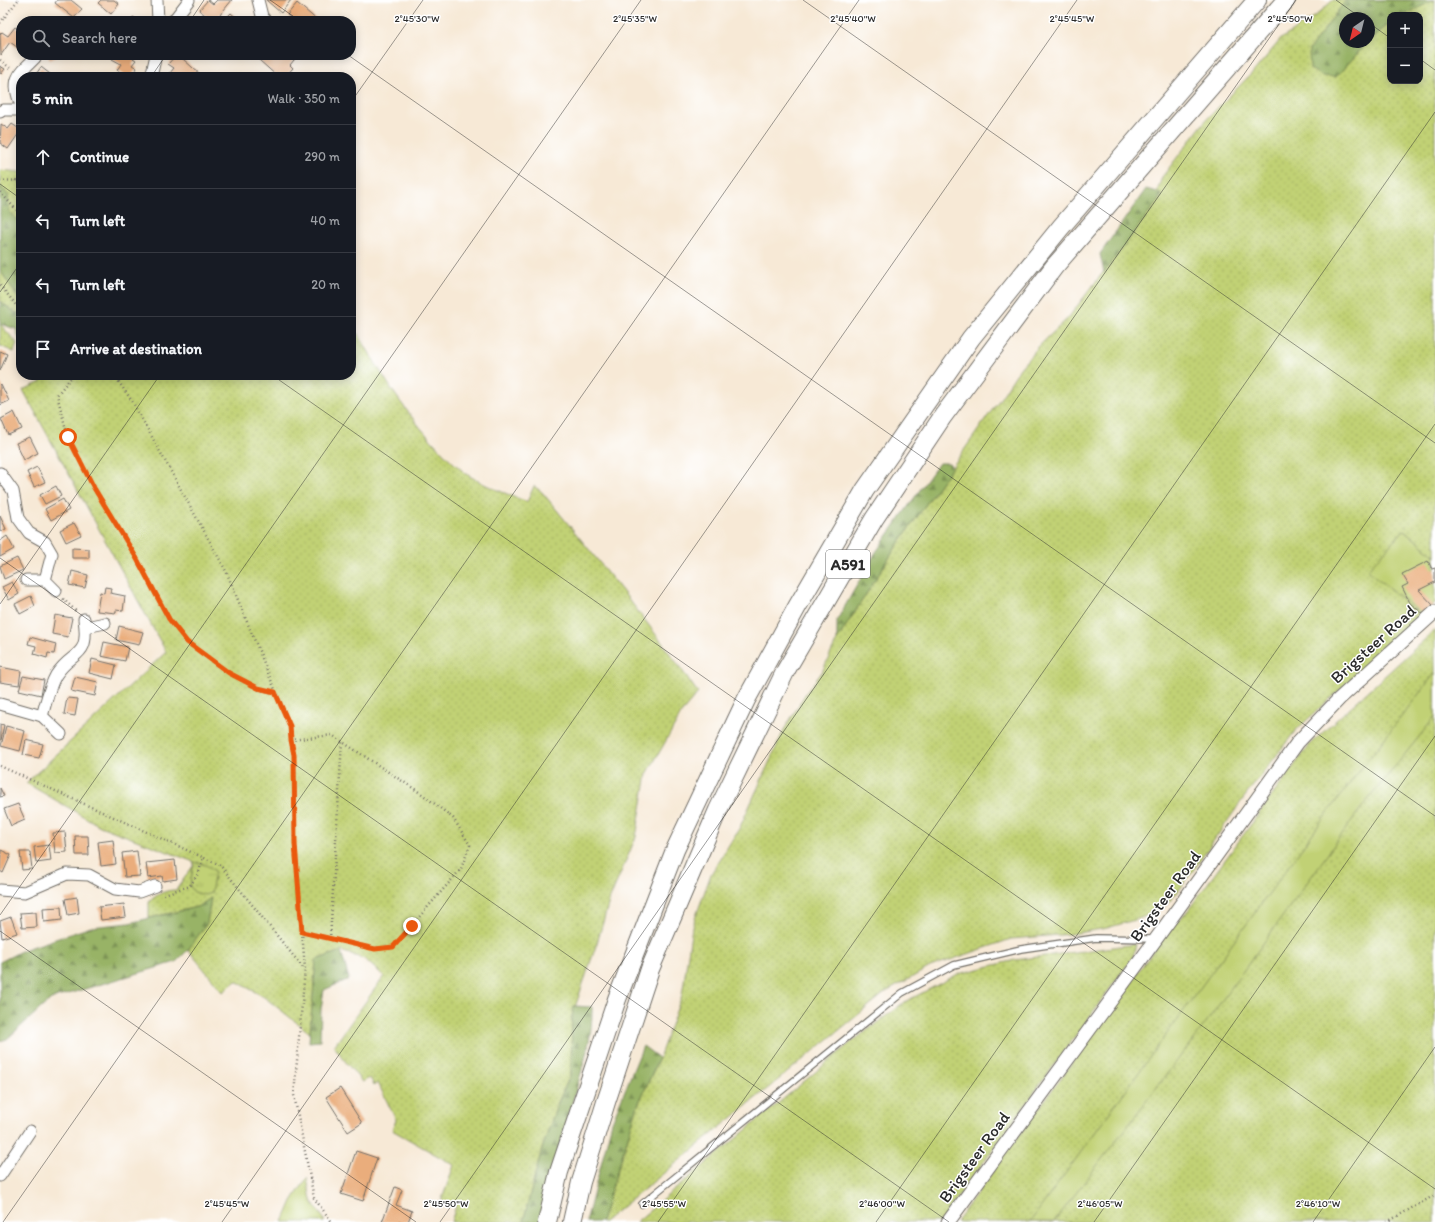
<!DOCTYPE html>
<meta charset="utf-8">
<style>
body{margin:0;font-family:Itim,sans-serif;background:#20242c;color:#f1f3f6}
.controls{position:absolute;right:12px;top:12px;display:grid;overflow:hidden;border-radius:8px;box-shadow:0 2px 10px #0003}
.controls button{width:36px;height:36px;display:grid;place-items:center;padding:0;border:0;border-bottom:1px solid #363941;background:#171b24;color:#f1f3f6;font:20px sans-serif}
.compass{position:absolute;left:1339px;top:12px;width:36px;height:36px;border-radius:50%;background:#171b24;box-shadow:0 2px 10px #0003;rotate:215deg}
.stop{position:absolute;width:12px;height:12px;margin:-9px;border:3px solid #ea580c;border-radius:50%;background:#fff}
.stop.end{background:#ea580c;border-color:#fff;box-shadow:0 1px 4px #0008}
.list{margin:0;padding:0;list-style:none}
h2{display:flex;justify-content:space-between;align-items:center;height:52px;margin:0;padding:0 16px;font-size:17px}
h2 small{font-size:13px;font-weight:400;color:#9ea1a6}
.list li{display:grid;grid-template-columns:26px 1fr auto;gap:12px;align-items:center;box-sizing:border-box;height:64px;padding:0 16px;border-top:1px solid #363941}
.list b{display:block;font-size:15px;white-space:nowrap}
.list em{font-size:13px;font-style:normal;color:#9ea1a6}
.icon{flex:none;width:22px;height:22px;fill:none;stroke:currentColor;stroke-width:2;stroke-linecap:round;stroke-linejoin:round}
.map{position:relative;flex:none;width:1435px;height:1222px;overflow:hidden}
.search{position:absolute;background:#171b24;box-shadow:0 2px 10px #0003;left:16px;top:16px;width:340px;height:44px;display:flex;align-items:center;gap:10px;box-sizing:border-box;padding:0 14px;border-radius:16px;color:#9ea1a6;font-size:15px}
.panel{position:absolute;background:#171b24;box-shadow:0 2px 10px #0003;left:16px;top:72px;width:340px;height:308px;border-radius:16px}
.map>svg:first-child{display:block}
.grass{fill:url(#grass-dots);stroke:#767e50;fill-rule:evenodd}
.forest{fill:url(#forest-firs);stroke:#626f48}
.park{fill:url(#park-tufts);stroke:#767e50}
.garden{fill:#c1d174;stroke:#767e50}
.building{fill:#eaad7c}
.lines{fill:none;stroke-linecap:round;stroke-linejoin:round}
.service-casing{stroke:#726e67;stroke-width:8}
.minor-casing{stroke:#726e67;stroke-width:13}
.tertiary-casing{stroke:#726e67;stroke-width:15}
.trunk-casing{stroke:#726e67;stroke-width:20}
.path{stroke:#726e67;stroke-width:2.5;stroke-dasharray:1 3;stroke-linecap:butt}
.service{stroke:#fff;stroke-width:5.5}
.minor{stroke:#fff;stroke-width:11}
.tertiary{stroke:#fff;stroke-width:13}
.trunk{stroke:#fff;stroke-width:18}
.route{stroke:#ea580c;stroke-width:5}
.ticks{fill:none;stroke:#2b2b2b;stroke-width:1;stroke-opacity:0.45}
.labels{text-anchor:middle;stroke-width:3;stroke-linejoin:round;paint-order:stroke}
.shield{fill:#fff;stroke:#6b6b6b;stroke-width:1}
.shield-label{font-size:16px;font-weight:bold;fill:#2b2b2b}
.street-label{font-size:17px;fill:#2b2b2b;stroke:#fff}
.ticks-label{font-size:10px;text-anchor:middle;fill:#2b2b2b;stroke:#fff;stroke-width:3;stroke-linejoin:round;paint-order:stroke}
</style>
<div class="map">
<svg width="1435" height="1222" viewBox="0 0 1435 1222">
<defs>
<pattern id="grass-dots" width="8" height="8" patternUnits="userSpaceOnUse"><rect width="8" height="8" fill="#c1d174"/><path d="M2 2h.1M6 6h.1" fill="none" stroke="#a6b465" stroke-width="1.8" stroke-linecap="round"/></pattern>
<pattern id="forest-firs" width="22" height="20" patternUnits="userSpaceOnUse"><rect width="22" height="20" fill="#98b366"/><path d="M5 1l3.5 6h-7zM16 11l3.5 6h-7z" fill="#7c9254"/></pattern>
<pattern id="park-tufts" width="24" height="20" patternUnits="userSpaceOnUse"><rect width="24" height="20" fill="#c1d174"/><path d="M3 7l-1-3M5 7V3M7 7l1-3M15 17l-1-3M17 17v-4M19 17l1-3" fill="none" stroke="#a6b465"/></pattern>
</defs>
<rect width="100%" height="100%" fill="#fff"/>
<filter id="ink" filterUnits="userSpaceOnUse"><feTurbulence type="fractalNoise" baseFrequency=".025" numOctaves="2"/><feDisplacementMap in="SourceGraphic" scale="8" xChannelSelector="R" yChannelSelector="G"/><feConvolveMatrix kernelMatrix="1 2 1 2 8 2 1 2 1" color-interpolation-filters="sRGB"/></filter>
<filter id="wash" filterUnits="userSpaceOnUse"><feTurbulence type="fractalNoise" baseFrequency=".012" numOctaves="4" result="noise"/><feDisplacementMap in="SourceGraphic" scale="16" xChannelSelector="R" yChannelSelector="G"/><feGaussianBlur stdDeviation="0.9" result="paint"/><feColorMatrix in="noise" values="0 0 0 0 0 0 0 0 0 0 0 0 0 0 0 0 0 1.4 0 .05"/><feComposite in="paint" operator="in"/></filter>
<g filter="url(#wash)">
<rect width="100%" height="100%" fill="#f7e9d6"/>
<g class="grass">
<path d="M1333,0h102v556l-31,-26 -36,40 54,45 -126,115 -53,69 -65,93 -13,14 -24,12 -34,10 -35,6 -61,5 -81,28 -44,25 -282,230h-3l37,-117 21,-47 23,-63 10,-68 19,-53 29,-47 44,-97 22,-37 16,-21 15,-32 61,-96 104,-148 18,-28 20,-23 28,-27 94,-122 -5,-4 5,-15 44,-57 49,-50 26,-31 38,-26zM1390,15h30v66h-30zM1345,18h24v24h-24z"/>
<path d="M0,170l21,2v51l-12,-12 -1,-16 -8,-9z"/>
<path d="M0,270l21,32v10l-5,1 -16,-12z"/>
<path d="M351,323c12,17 21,36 33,54 20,33 51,71 80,95 19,14 42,21 63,30l7,-16 8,6c54,66 108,131 156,201l-15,18 -36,63 -11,63 -26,61 -13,45 -25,73 -1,57 -14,32 -15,44 -19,73h-72l5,-16 -15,-4 13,-37 -62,-35 4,-10 -18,-37 -4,2 -4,-7 -8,4 -17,-21 -11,-15 50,-70 -20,-17 -23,-8 -25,9 -6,73 -46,-36 -28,-16 -13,11 -35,-42 19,-27 3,-24 -13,8 -48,11v-16c8,-8 16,-12 27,-12l17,-24 -3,20 16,-21 -12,-3 -94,-36 -74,-43 140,-131 -143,-262 18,-8 -1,-7h311z"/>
<path d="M0,324l17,19 -3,9 -14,-6z"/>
<path d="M1435,630v592h-479l214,-294 16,-15 124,-169z"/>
<path d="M1136,944l-3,13 -193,265h-304l213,-178 54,-41 55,-29 57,-14z"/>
</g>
<g class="forest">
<path d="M1346,0h88l-30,15h-14v8l-21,18v-23h-24v24h23l-32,35 -14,-1 -12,-7 -1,-19z"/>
<path d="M0,186l8,9 1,16 12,12v79l-21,-32z"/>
<path d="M1146,189l11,3 5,3 -58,78 -4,-19z"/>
<path d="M0,301l16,12 5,-1v32l-5,-15 -16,-5z"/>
<path d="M939,463h10l3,4 -54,77 -61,96v-20l39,-68z"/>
<path d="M211,898l-4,25 -19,27 -12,12 -125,37 -44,40 -7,2v-79l23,-12 68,-23 38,-4 68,-16z"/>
<path d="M341,951l8,28 -25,11 -3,19 -1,32 -11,1 7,-82z"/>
<path d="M574,1006l18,1c1,34 -12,68 -21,100 -11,38 -22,76 -31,115h-17l19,-73 15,-44 14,-32 1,-57z"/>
<path d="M643,1046l16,12 -21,47 -37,117h-15l26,-100z"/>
</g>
<path class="park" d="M194,862l12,3 9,6 -4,22 -6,2 -11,-3 -4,-6z"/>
<g class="garden">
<path d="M1404,530l31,26v47l-13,12 -55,-45z"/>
<path d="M1435,673v44l-80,99 -150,208 -151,198h-24l304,-418z"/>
<path d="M307,1178l4,22 13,19v3h-41l9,-21z"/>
</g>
<g id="blocks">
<g class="building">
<path d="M57,0h14l11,9 -8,9 -19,-15z"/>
<path d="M101,0h13l5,4 -8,10 -13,-11z"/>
<path d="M208,0l5,4 4,-4h15l-17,21h-3l-13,-11z"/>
<path d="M266,0h25l-10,13z"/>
<path d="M297,3l21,18h-23l-8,-6z"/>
<path d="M231,13l9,8h-17z"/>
<path d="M133,17l6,4h-9z"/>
<path d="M15,27l6,4v19l-11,-8 -9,13 -1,-21 2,-2 6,4z"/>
<path d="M47,55h12l-9,5z"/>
<path d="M114,55h14l8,5 -4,5 5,3 -6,9h-4l-10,-7 4,-6 -9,-5z"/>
<path d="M176,55h10l-3,4 19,17 -27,1 -5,-4 4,-5 -6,-4z"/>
<path d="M263,55h35l-8,10 3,3 -8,9h-7l-19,-17z"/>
<path d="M0,66l5,3 -4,5 -1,-1z"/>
<path d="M41,67l9,7 -2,3h-14z"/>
<path d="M1,124l7,5 4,-5 9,6 -13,19 -8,-6z"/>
<path d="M0,351l7,3 -7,17z"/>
<path d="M1,384l8,17 -9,4v-20z"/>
<path d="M14,412l8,17 -14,6 -7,-16z"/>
<path d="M30,437l8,16 -14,7 -8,-17z"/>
<path d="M37,467l8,15 -11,5 -7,-15z"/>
<path d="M56,486l5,10 -16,8 -5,-9z"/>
<path d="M63,499l6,11 -18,10 -6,-11z"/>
<path d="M0,516l6,13 -6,3z"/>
<path d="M74,523l7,12 -15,7 -6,-12z"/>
<path d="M7,536l7,13 -14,8v-16z"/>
<path d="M72,548l17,1v9h-17z"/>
<path d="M17,558l6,12 -19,9 -4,-13z"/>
<path d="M1428,561l4,8 3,-1v14l-16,8 14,15 -10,9 -13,-11 -8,-16 6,-3 -6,-10z"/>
<path d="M72,571l16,4 -3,13 -16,-3z"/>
<path d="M12,582l7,12 -10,6 -7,-13z"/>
<path d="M105,587l6,1 -1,5 15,3 -2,15 -7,-1v3l-19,-2 3,-19 4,1z"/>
<path d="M31,596l4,10 -15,8 -5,-10z"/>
<path d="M55,615l17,3 -4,19 -16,-3z"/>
<path d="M119,626l24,6 -4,13 -23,-5z"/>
<path d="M30,637l26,7 -2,10 -6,-1 -1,5 -13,-4 2,-8 -8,-2z"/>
<path d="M104,642l24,5 -3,14 -24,-5z"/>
<path d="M92,659l24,6 -3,14 -24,-6z"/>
<path d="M0,667l21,4 -2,14 -19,-3z"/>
<path d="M23,676l21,4 -3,15 -22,-5z"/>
<path d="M75,677l23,5 -3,14 -24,-5z"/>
<path d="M67,698l11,1 -3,17 -11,-2z"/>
<path d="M0,724l4,1 -3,15h-1z"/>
<path d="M6,726l19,5 -5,20 -19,-5z"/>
<path d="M26,740l17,4 -4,14 -16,-3z"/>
<path d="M0,788l4,8 -4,1z"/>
<path d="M18,804l7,16 -14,6 -7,-17z"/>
<path d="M65,832l2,20 -12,1 -2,-20z"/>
<path d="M75,836h13l1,19h-13z"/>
<path d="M113,840l3,24 -15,2 -3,-24z"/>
<path d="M49,845l2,16 -15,2 -2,-16z"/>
<path d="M1,850l10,5 -8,18 -3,-2z"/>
<path d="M137,851l3,25 -15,1 -3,-24z"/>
<path d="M20,852h10l2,17 -10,1z"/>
<path d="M175,860l2,19 -14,2 -1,-5 -14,2 -2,-15z"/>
<path d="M77,897l2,16 -11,2 -3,-16z"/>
<path d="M124,904l2,13 -25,3 -2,-13z"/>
<path d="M61,907l1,13 -18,2 -1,-14z"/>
<path d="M36,912l1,15 -15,1 -2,-15z"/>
<path d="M11,917l6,16 -15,5 -2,-17z"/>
<path d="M340,1088l22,35 -14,9 -22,-35z"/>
<path d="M356,1151l21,7 -14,43 -22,-7z"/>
<path d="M395,1187l7,3 -6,15 16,6 -4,11h-26z"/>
</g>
</g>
</g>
<g filter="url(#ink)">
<use href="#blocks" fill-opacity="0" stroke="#726e67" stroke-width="1"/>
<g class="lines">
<defs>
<path id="service" d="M642,1204l260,-211 52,-28 67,-16 75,-11 58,1"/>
<g id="minor">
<path d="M157,0l1,21"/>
<path d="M258,0l4,16 4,5"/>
<path d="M173,21l16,-21"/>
<path d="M151,77l5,-22"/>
<path d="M21,105c-11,-25 -3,-31 14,-47"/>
<path d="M0,112l3,-2h18"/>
<path d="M0,473l13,18 5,27 11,15 16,9 7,12 -7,26 11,11"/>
<path d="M26,580h19"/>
<path d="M86,627l19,-4"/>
<path d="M0,704l42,12c4,-13 7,-29 14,-41 17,-26 34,-15 28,-56"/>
<path d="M42,716l19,18"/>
<path d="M0,890l25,2 42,-18 22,1 26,14 24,3 16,-6"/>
<path d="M0,1176l30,-45"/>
</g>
<path id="tertiary" d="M948,1222l208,-283 142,-197 41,-43 96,-87"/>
<g id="trunk">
<path d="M547,1222l12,-50 58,-173 58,-149 71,-150 51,-93 68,-117 106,-152 90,-111 196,-227"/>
<path d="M572,1222l9,-40 25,-80 44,-133 68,-159 68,-140 88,-151 69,-103 111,-149 232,-267"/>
</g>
</defs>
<use href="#service" class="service-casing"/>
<use href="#minor" class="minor-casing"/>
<use href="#tertiary" class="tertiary-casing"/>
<use href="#trunk" class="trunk-casing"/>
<g class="path">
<path d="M0,23l18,-23"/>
<path d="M0,60l10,8"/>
<path d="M15,180l6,4"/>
<path d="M0,181l21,-1"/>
<path d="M0,192l21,23"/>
<path d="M0,285l16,20 5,3"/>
<path d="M73,375l-16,20 11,42 26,51 42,69 33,62 18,23 42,31 29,16 17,4"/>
<path d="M114,375l18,26 94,170 64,155 1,14 3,15 1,89 10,125 -11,126 20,103 18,24"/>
<path d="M63,599l14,13"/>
<path d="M291,740l41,-5 90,59 31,24 17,27 -9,24 -68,78 -18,2 -73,-17"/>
<path d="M0,766l220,99 84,104"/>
<path d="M164,894l26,-8 9,-14 4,-15"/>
<path d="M330,939l12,-197"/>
<path d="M1387,1222l48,-27"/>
</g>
<use href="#service" class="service"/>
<use href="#minor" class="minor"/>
<use href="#tertiary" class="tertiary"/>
<use href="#trunk" class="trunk"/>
</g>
</g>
<g class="lines" filter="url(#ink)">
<path class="route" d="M68,437l26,51 42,69 33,62 18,23 42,31 29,15 17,4 15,34 1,14 3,15 1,89 7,88 73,17 18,-2 19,-21"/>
</g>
<path class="ticks" d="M270,0l30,21M803,0l632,443M1336,0l25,18M190,21l14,-21M1369,23l21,15M348,55l1087,761M1420,59l15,11M151,77l15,-22M351,102l72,-102M0,184l21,15M0,292l21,-30M272,375l1163,814M0,558l949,664M0,604l160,-229M0,915l641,-915M0,931l416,291M3,1222l856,-1222M222,1222l855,-1222M440,1222l856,-1222M658,1222l777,-1110M876,1222l559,-798M1094,1222l341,-486M1313,1222l122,-175"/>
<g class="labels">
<rect class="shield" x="826" y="550" width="44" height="28" rx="3"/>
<g class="shield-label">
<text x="848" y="570">A591</text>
</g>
<g class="street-label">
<text transform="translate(1373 644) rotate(-42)" y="6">Brigsteer Road</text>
<text transform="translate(1165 896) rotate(-54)" y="6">Brigsteer Road</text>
<text transform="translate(974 1157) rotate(-54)" y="6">Brigsteer Road</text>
</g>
</g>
<g class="ticks-label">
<text x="417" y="22">2°45'30"W</text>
<text x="635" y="22">2°45'35"W</text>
<text x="853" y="22">2°45'40"W</text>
<text x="1072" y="22">2°45'45"W</text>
<text x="1290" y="22">2°45'50"W</text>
<text x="227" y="1207">2°45'45"W</text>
<text x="446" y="1207">2°45'50"W</text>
<text x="664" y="1207">2°45'55"W</text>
<text x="882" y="1207">2°46'00"W</text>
<text x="1100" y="1207">2°46'05"W</text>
<text x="1318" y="1207">2°46'10"W</text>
</g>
</svg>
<div class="controls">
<button>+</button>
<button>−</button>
</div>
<svg class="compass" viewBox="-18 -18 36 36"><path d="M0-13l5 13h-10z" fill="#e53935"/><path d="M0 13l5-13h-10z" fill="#9ea1a6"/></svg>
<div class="stop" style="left:68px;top:437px"></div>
<div class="stop end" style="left:412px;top:926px"></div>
<div class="search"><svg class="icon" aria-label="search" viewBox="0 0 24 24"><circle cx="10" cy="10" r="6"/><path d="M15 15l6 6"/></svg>Search here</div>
<section class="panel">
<h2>5 min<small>Walk · 350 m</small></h2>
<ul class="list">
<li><svg class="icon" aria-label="ahead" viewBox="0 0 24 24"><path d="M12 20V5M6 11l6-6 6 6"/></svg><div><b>Continue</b></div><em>290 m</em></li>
<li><svg class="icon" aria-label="left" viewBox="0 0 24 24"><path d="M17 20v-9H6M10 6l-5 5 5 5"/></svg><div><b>Turn left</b></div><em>40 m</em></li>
<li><svg class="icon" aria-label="left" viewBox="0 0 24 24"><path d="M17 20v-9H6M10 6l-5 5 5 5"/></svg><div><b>Turn left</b></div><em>20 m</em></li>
<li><svg class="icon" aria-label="arrive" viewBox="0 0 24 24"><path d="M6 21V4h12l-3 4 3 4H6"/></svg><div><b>Arrive at destination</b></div></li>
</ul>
</section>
</div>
